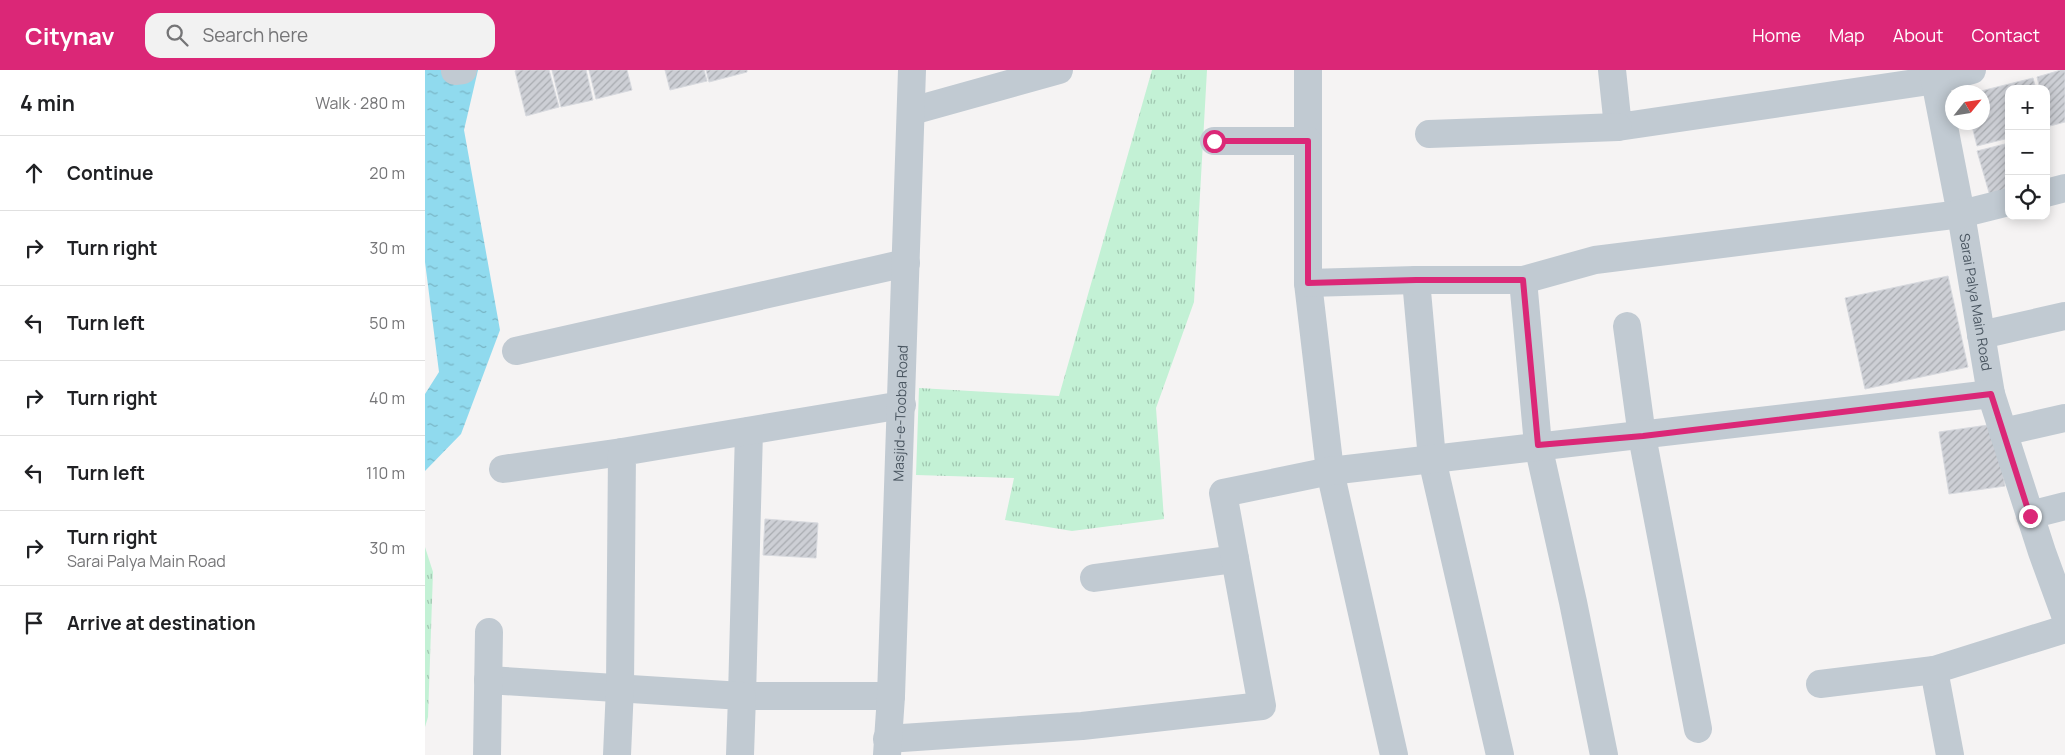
<!DOCTYPE html>
<meta charset="utf-8">
<style>
body{margin:0;font-family:Manrope,sans-serif;background:#f2f2f2;color:#202124}
.controls{position:absolute;right:15px;top:15px;display:grid;overflow:hidden;border-radius:10px;box-shadow:0 2px 12px #0003}
.controls button{width:45px;height:45px;display:grid;place-items:center;padding:0;border:0;border-bottom:1px solid #e0e0e0;background:#fff;color:#202124;font:25px sans-serif}
.compass{position:absolute;left:1520px;top:15px;width:45px;height:45px;border-radius:50%;background:#fff;box-shadow:0 2px 12px #0003;rotate:60deg}
.stop{position:absolute;width:15px;height:15px;margin:-11px;border:4px solid #db2777;border-radius:50%;background:#fff}
.stop.end{background:#db2777;border-color:#fff;box-shadow:0 1px 5px #0008}
.list{margin:0;padding:0;list-style:none}
h2{display:flex;justify-content:space-between;align-items:center;height:65px;margin:0;padding:0 20px;font-size:21px}
h2 small{font-size:16px;font-weight:400;color:#757577}
.list li{display:grid;grid-template-columns:32px 1fr auto;gap:15px;align-items:center;box-sizing:border-box;height:75px;padding:0 20px;border-top:1px solid #e0e0e0}
.list b{display:block;font-size:19px;white-space:nowrap}
.list p{margin:0;font-size:16px;white-space:nowrap;color:#757577}
.list em{font-size:16px;font-style:normal;color:#757577}
.icon{flex:none;width:28px;height:28px;fill:none;stroke:currentColor;stroke-width:2;stroke-linecap:round;stroke-linejoin:round}
.map{position:relative;flex:none;width:1640px;height:685px;overflow:hidden}
header{display:flex;align-items:center;gap:30px;box-sizing:border-box;height:70px;padding:0 25px;background:#db2777;color:#fff}
header strong{font-size:24px}
nav{display:flex;gap:28px;margin-inline-start:auto;font-size:18px}
.search{width:350px;height:45px;background:#f2f2f2;display:flex;align-items:center;gap:12px;box-sizing:border-box;padding:0 18px;border-radius:15px;color:#757577;font-size:19px}
main{display:flex}
aside{flex:1;background:#fff}
.map>svg:first-child{display:block}
.grass{fill:url(#grass-tufts)}
.water{fill:url(#water-ripples)}
.building{fill:url(#building-hatch);stroke:#d7d9de}
.lines{fill:none;stroke-linecap:round;stroke-linejoin:round}
.street{stroke:#c1cad2;stroke-width:28}
.route{stroke:#db2777;stroke-width:6}
.labels{text-anchor:middle;stroke-width:4;stroke-linejoin:round;paint-order:stroke}
.street-label{font-size:14px;fill:#4a5661;stroke:#fff}
</style>
<header>
<strong>Citynav</strong>
<div class="search"><svg class="icon" aria-label="search" viewBox="0 0 24 24"><circle cx="10" cy="10" r="6"/><path d="M15 15l6 6"/></svg>Search here</div>
<nav><a>Home</a><a>Map</a><a>About</a><a>Contact</a></nav>
</header>
<main>
<aside>
<h2>4 min<small>Walk · 280 m</small></h2>
<ul class="list">
<li><svg class="icon" aria-label="ahead" viewBox="0 0 24 24"><path d="M12 20V5M6 11l6-6 6 6"/></svg><div><b>Continue</b></div><em>20 m</em></li>
<li><svg class="icon" aria-label="right" viewBox="0 0 24 24"><path d="M7 20v-9h11M14 6l5 5-5 5"/></svg><div><b>Turn right</b></div><em>30 m</em></li>
<li><svg class="icon" aria-label="left" viewBox="0 0 24 24"><path d="M17 20v-9H6M10 6l-5 5 5 5"/></svg><div><b>Turn left</b></div><em>50 m</em></li>
<li><svg class="icon" aria-label="right" viewBox="0 0 24 24"><path d="M7 20v-9h11M14 6l5 5-5 5"/></svg><div><b>Turn right</b></div><em>40 m</em></li>
<li><svg class="icon" aria-label="left" viewBox="0 0 24 24"><path d="M17 20v-9H6M10 6l-5 5 5 5"/></svg><div><b>Turn left</b></div><em>110 m</em></li>
<li><svg class="icon" aria-label="right" viewBox="0 0 24 24"><path d="M7 20v-9h11M14 6l5 5-5 5"/></svg><div><b>Turn right</b><p>Sarai Palya Main Road</p></div><em>30 m</em></li>
<li><svg class="icon" aria-label="arrive" viewBox="0 0 24 24"><path d="M6 21V4h12l-3 4 3 4H6"/></svg><div><b>Arrive at destination</b></div></li>
</ul>
</aside>
<div class="map">
<svg width="1640" height="685" viewBox="0 0 1640 685">
<defs>
<pattern id="grass-tufts" width="24" height="20" patternUnits="userSpaceOnUse" patternTransform="scale(1.25)"><rect width="24" height="20" fill="#c3f1d5"/><path d="M3 7l-1-3M5 7V3M7 7l1-3M15 17l-1-3M17 17v-4M19 17l1-3" fill="none" stroke="#a0c6b0"/></pattern>
<pattern id="water-ripples" width="26" height="14" patternUnits="userSpaceOnUse" patternTransform="scale(1.25)"><rect width="26" height="14" fill="#90daee"/><path d="M2 4q2-2 4 0t4 0M15 11q2-2 4 0t4 0" fill="none" stroke="#78b4c4"/></pattern>
<pattern id="building-hatch" width="6" height="6" patternUnits="userSpaceOnUse" patternTransform="scale(1.25)"><rect width="6" height="6" fill="#cdcfd5"/><path d="M-1 1l2-2M0 6l6-6M5 7l2-2" fill="none" stroke="#a8abb0"/></pattern>
</defs>
<rect width="100%" height="100%" fill="#f5f3f3"/>
<g class="grass">
<path d="M727,0h55l-13,232 -38,106 8,111 -92,12 -67,-11 9,-42 -98,-3 3,-87 140,8z"/>
<path d="M0,477l8,25 -5,145 -3,10z"/>
</g>
<path class="water" d="M0,0h53l-14,60 36,200 -39,104 -36,37v-77l14,-22 -14,-110z"/>
<g class="building">
<path d="M94,0h30l10,37 -33,9 -11,-45z"/>
<path d="M127,0h34l7,30 -32,7z"/>
<path d="M164,0h38l5,20 -36,9z"/>
<path d="M240,0h39l3,11 -37,9z"/>
<path d="M281,0h41v2l-38,10z"/>
<path d="M1636,0h4v52l-15,4 -4,-13v-24h-6l-3,-12z"/>
<path d="M1608,8l3,11h-27v49l-32,8 -6,-24h12v-30h-6z"/>
<path d="M1584,73v48l-19,5 -13,-45z"/>
<path d="M1523,206l20,91 -103,22 -20,-91z"/>
<path d="M1570,354l10,62 -56,8 -10,-62z"/>
<path d="M340,449l53,4 -2,35 -53,-3z"/>
</g>
<g class="lines">
<g class="street">
<path d="M883,0v213l22,188 64,284"/>
<path d="M1187,0l6,57 318,-47 36,-10"/>
<path id="s1" d="M1508,0l28,144 30,180 51,158 23,63"/>
<path d="M30,1l8,-1"/>
<path d="M487,41l147,-41"/>
<path d="M1004,64l189,-7"/>
<path d="M789,71h94"/>
<path d="M1621,123l19,-5"/>
<path d="M991,210l16,179 68,296"/>
<path d="M1098,210l15,165 35,157 31,153"/>
<path d="M883,213l108,-3h107l72,-20 366,-46 48,-12"/>
<path d="M1202,256l15,110 56,293"/>
<path d="M1556,265l84,-19"/>
<path d="M91,281l390,-88"/>
<path d="M324,361l-7,265h149"/>
<path d="M1578,362l62,-14"/>
<path d="M78,399l119,-17"/>
<path d="M1605,445l35,-9"/>
<path d="M669,508l141,-19"/>
<path d="M1509,600l16,85"/>
<path d="M63,610l254,16 -2,59"/>
<path d="M1395,614l114,-14 131,-41"/>
<path d="M462,669l195,-13 180,-20 -39,-213 107,-22 661,-77"/>
<path d="M62,685l2,-123"/>
<path d="M192,685l3,-68 2,-235 280,-47"/>
<path id="s2" d="M462,685l4,-59 21,-626"/>
</g>
</g>
<g class="lines">
<path class="route" d="M789,71h94v142l108,-3h107l15,165 105,-9 348,-42 39,122"/>
</g>
<g class="labels">
<g class="street-label">
<text dy="5" stroke="none"><textPath href="#s1" startOffset="236">Sarai Palya Main Road</textPath></text>
<text dy="5" stroke="none"><textPath href="#s2" startOffset="342">Masjid-e-Tooba Road</textPath></text>
</g>
</g>
</svg>
<div class="controls">
<button>+</button>
<button>−</button>
<button><svg class="icon" aria-label="locate" viewBox="0 0 24 24"><circle cx="12" cy="12" r="6"/><path d="M12 2v4M12 18v4M2 12h4M18 12h4"/></svg></button>
</div>
<svg class="compass" viewBox="-18 -18 36 36"><path d="M0-13l5 13h-10z" fill="#e53935"/><path d="M0 13l5-13h-10z" fill="#757577"/></svg>
<div class="stop" style="left:789px;top:71px"></div>
<div class="stop end" style="left:1605px;top:446px"></div>
</div>
</main>
